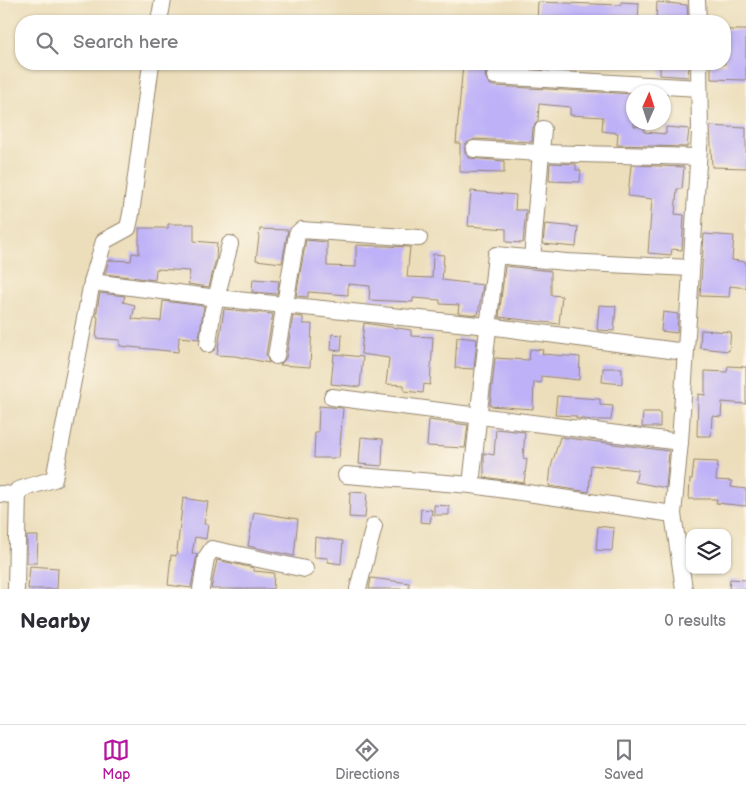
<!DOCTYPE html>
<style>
body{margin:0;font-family:"Balsamiq Sans",sans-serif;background:#f2f2f3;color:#2b2b33}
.controls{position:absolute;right:15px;bottom:15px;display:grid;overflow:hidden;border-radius:10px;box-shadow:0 1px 4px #0004}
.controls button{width:45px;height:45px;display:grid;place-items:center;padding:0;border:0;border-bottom:1px solid #e1e1e2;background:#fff;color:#2b2b33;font:25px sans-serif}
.compass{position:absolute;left:626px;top:85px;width:45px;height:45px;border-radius:50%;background:#fff;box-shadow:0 1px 4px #0004;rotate:3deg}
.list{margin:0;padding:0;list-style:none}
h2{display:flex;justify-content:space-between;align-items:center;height:65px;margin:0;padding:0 20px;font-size:21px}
h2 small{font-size:16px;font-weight:400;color:#7c7c81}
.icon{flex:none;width:28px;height:28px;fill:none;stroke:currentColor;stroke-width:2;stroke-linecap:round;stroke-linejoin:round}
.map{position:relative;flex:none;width:746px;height:589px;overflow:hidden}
.search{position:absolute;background:#fff;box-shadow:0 1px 4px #0004;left:15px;right:15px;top:15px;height:55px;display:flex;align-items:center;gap:12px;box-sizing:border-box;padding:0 18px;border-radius:20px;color:#7c7c81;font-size:19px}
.sheet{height:135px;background:#fff}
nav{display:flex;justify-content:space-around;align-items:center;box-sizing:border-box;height:70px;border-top:1px solid #e1e1e2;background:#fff;font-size:14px;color:#7c7c81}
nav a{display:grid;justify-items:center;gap:2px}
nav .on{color:#b5179e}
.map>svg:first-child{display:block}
.building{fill:#beb1f8}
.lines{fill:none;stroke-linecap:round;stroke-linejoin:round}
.minor-casing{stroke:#94846c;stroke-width:18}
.minor{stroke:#fff;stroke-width:16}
</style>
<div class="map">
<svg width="746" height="589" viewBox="0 0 746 589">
<rect width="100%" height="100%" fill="#fcf5e5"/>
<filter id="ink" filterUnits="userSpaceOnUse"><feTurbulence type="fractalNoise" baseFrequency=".02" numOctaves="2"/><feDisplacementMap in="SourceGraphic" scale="10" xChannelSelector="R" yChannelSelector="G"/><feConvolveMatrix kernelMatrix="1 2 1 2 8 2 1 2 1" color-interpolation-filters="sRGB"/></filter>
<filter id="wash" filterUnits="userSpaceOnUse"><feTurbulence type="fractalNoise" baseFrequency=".0096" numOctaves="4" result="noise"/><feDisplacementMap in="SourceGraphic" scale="20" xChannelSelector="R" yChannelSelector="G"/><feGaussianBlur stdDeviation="1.12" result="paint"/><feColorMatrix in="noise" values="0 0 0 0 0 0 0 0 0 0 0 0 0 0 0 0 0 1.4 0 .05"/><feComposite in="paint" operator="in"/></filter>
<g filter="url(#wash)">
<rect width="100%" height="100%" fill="#ecdebb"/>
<g id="blocks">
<g class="building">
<path d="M538,2l83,3v-3l18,1 -1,18h-101z"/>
<path d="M657,2l30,3 1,16h-32z"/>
<path d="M725,30h21v50l-35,-1v-15h14z"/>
<path d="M463,64h94v6l-62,-4 -8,4 -2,6 4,8 5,2 140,8v32l10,1v5l22,2v-7l23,2 -2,18 -70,-2 1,-12 -16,-2 1,-14 -33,-2v-8l-31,-3 -1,16 -5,8 -1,14 -57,-3 -10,5v9l4,5 35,3v12l-44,-1v-29h-4z"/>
<path d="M660,64h29l-1,13 -28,-2z"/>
<path d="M710,126l36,2v40l-34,-1z"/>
<path d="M550,163l26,1v6h5l-1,12 -31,-1z"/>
<path d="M631,165l53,2 -2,22h-5l-2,25 9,1 -2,35 -10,-1 -1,6 -23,-2 4,-54 -24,-3z"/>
<path d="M471,191l45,4 -1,15h11l-3,33 -17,-1v-13l-38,-3z"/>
<path d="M168,224h26v17l23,2 -1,16 -7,28 -21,-3 2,-13 -34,-2 -1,11 -50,-6 4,-14 22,1 1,-8 7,1v-26h29z"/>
<path d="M545,224l33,3 -2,20 -33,-3z"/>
<path d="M260,229l28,1 -6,33 -26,-3z"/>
<path d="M704,234l30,2 -2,24 14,2v26l-16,-2 -1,11 -29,-1z"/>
<path d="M306,240l21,2v24l29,1v-22l54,2 -3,30 25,1 1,-24 11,1 -2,25 41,5 -5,30 -20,-2 1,-8 -19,-1v-4l-27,-2v4l-44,-2 1,-14 -22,-2v11l-40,-3v5l-12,-1z"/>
<path d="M505,266l46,5v24l11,1 -3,28 -60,-7z"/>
<path d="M253,279l26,2 -2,13 -25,-2z"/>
<path d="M100,293l25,3 -2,6 12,3 -3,14 29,2 2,-20 41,5 -5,33 -20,-2 -1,15 -58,-6v-6l-24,-2 2,-21 -2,-1z"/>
<path d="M599,305l17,1 -2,25 -17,-1z"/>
<path d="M224,309l49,5 -7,40 3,9 -34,-7 -18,-1z"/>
<path d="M663,312l15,2 -1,19 -16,-2z"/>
<path d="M293,316l10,1v7h9l-2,43 -30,-2 6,-7z"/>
<path d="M364,323l47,7v6l22,1 -3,48 -6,-1 -1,9 -19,-2v-6l-18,-1 3,-26 -28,-4z"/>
<path d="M701,330l30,2 -2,19 -29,-3z"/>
<path d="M332,334l10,1 -1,16 -10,-1z"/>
<path d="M457,337l20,2 -3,30 -19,-1z"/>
<path d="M530,349l13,1 -1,4 38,3 -1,23 -38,-4v7l-7,-1 -1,27 -43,-3 5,-48 34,2z"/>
<path d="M334,354l29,3 -3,30 -29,-3z"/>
<path d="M728,366l18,1v37l-24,-2 -1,15 -9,-1 -1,20h-14l1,-42 7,1v-24l22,1z"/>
<path d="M603,368h19v16l-20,-2z"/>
<path d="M557,396l43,3v6l13,1 -2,14h-20l-15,-2v-2l-21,-1z"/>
<path d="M319,406l24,2 -4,50h-25l1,-26h3z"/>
<path d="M643,412h17v15h-18z"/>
<path d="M429,420l39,5 -3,23 -38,-2z"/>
<path d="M496,429l29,3 -2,26 4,1 -3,24 -40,-6v-24l10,2z"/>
<path d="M361,437l22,2 -1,27 -23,-2z"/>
<path d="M560,437l109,14 -3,37 -31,-6 3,-12 -47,-5 -2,27 -40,-6 2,-19z"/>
<path d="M694,461l24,1 -2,18 16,1 -1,6 15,2v17l-30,-3 1,-4h-28l1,-20h2z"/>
<path d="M350,492l17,1 -2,25 -16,-1z"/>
<path d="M183,498l25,4 -4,22h4l-2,15 -11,-2 -3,16 5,1 -6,34 -23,-3 3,-30 5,1 2,-13z"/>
<path d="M434,505l15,1v9h-15z"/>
<path d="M421,509l11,1 -2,13 -10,-1z"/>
<path d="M254,512l44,7 -4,37 -46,-10z"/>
<path d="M598,526l16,2 -2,23 -16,-1z"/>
<path d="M27,536h11l-1,27h-10z"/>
<path d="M315,537l28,4 -2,23 -13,-2v-4l-14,-1z"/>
<path d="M217,560l37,8v3l20,2 -1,16h-62z"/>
<path d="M30,566l28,2 -1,21h-29z"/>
<path d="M371,578l38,5v6h-40z"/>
<path d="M730,579l16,1v9h-17z"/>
</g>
</g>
</g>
<g filter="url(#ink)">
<use href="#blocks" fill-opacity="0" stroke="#94846c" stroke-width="1"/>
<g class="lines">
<defs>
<g id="minor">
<path d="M697,0l1,21"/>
<path d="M159,21l4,-21"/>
<path d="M495,76l204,12"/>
<path d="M474,149l67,4 157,4"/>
<path d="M532,259l11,-130"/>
<path d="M92,282l12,-41 24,-13 3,-14 20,-150"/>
<path d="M208,344l4,-30 18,-70"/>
<path d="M276,356l21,-122 4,-4 118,8"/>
<path d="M332,397l348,45"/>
<path d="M346,475l125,10"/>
<path d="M0,494l17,1"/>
<path d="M673,514l-202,-29 25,-230 70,7 125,6"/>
<path d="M16,589l2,-99 36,-11 38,-197 125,16 271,28 197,26"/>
<path d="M201,589l5,-31 6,-9 93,20"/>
<path d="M358,589l16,-63"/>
<path d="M684,589l-11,-75 7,-72 20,-309 -1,-69"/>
</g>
</defs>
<use href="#minor" class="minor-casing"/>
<use href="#minor" class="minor"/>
</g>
</g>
</svg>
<div class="controls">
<button><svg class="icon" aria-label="layers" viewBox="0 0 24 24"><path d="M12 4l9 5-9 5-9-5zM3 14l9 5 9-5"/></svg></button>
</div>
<svg class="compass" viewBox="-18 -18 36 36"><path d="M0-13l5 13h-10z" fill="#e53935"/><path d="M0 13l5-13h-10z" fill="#7c7c81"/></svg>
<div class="search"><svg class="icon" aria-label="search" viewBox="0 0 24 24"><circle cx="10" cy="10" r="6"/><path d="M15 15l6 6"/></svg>Search here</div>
</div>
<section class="sheet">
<h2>Nearby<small>0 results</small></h2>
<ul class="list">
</ul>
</section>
<nav>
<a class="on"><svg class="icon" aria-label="map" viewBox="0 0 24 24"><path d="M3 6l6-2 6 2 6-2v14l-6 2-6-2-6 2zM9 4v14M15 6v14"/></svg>Map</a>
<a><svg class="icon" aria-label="directions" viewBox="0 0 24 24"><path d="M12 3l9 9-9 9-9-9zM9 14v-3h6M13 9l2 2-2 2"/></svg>Directions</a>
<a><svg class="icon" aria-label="saved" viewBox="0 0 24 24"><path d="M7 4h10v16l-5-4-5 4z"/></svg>Saved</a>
</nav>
